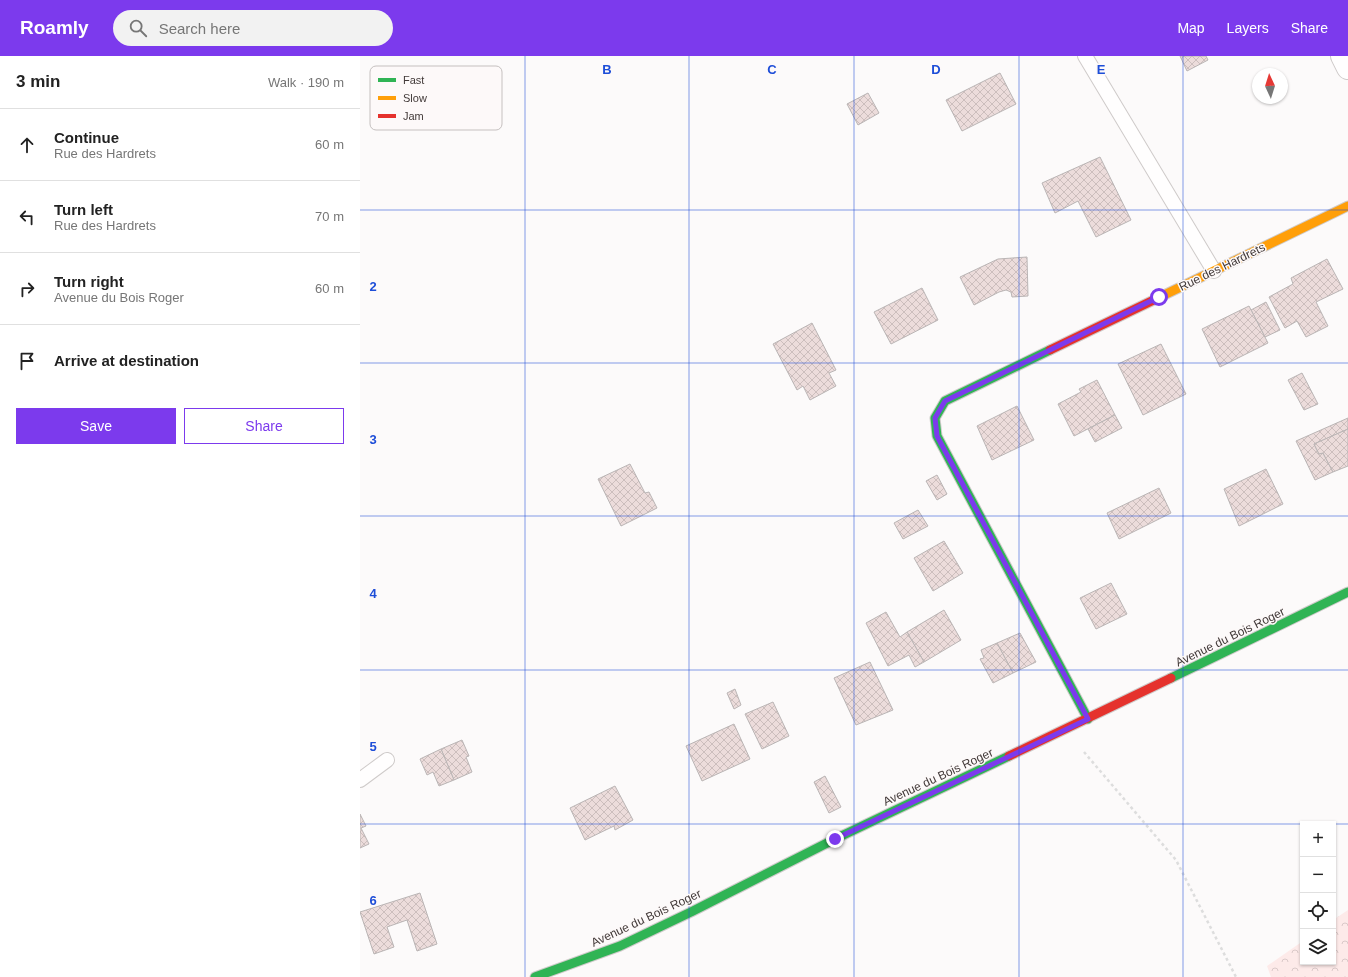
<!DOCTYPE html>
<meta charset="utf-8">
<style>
body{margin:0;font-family:Arial,sans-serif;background:#f2f2f2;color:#222}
.controls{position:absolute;right:12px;bottom:12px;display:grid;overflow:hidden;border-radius:0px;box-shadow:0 1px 3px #0004}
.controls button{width:36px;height:36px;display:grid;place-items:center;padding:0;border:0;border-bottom:1px solid #e0e0e0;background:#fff;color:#222;font:20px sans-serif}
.compass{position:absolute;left:892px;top:12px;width:36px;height:36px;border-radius:50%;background:#fff;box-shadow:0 1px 3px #0004;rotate:356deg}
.stop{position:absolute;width:12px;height:12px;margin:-9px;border:3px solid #7c3aed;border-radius:50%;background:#fff}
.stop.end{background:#7c3aed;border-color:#fff;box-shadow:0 1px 4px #0008}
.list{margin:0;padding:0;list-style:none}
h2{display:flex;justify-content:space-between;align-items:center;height:52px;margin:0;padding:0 16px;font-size:17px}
h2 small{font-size:13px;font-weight:400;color:#767676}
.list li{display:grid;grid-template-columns:26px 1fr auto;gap:12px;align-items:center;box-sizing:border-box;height:72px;padding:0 16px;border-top:1px solid #e0e0e0}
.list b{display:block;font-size:15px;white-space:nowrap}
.list p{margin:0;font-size:13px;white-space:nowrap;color:#767676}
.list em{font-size:13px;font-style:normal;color:#767676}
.actions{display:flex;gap:8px;padding:12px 16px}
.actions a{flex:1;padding:9px 0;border:1px solid #7c3aed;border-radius:0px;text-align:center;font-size:14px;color:#7c3aed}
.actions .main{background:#7c3aed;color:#fff}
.icon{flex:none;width:22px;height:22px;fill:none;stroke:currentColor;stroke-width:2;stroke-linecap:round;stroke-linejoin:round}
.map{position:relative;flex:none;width:988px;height:921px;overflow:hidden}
header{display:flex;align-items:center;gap:24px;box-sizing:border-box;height:56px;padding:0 20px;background:#7c3aed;color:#fff}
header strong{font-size:19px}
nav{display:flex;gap:22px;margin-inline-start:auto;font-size:14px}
.search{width:280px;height:36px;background:#f2f2f2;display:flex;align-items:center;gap:10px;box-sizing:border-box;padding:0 14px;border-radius:22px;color:#767676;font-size:15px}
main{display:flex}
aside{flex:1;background:#fff}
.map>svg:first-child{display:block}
.forest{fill:url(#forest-crowns)}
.building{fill:url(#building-cross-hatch);stroke:#bab5b5}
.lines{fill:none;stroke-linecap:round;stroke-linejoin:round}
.lane-casing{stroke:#cfcbca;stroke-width:16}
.street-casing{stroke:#cfcbca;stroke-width:24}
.fast-casing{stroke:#cfcbca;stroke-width:11}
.slow-casing{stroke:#cfcbca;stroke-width:11}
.jam-casing{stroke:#cfcbca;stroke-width:11}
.path{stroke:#ddd;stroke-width:2.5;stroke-dasharray:3 3;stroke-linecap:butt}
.lane{stroke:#fffefe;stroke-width:14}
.street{stroke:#fffefe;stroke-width:22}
.fast{stroke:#30b455;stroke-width:9}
.slow{stroke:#ff9f0a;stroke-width:9}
.jam{stroke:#e5322d;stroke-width:9}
.route{stroke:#7c3aed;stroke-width:5}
.grid{fill:none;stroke:#1d4ed8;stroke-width:1;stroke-opacity:0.55}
.labels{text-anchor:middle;stroke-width:3;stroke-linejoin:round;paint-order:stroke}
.street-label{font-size:12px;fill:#423a39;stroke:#fdf9f9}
.key{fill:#fdf9f9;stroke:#c5c0bf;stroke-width:1}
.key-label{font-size:11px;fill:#423a39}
.grid-label{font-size:13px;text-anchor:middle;font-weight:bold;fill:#1d4ed8;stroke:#fdf9f9;stroke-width:3;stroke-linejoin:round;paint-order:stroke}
</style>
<header>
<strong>Roamly</strong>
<div class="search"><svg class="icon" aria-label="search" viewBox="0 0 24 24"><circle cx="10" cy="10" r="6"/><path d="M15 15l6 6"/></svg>Search here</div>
<nav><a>Map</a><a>Layers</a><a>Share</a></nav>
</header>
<main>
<aside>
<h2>3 min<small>Walk · 190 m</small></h2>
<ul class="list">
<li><svg class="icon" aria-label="ahead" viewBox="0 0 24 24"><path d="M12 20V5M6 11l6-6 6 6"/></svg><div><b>Continue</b><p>Rue des Hardrets</p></div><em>60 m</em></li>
<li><svg class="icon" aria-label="left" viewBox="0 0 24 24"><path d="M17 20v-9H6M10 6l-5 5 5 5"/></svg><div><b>Turn left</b><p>Rue des Hardrets</p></div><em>70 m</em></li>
<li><svg class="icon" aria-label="right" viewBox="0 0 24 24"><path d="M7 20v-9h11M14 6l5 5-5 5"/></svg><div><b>Turn right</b><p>Avenue du Bois Roger</p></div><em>60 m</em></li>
<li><svg class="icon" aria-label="arrive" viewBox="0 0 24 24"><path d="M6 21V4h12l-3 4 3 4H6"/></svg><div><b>Arrive at destination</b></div></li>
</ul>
<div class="actions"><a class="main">Save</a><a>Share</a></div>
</aside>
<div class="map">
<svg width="988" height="921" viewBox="0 0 988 921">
<defs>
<pattern id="forest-crowns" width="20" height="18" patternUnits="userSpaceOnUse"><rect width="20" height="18" fill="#fdeae9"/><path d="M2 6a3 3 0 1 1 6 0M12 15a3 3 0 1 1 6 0" fill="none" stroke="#dac9c9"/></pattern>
<pattern id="building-cross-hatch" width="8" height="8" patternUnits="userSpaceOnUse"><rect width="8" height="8" fill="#ecdcdb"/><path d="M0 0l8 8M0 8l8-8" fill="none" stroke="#ccbebd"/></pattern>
</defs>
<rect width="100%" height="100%" fill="#fcfafa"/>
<path class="forest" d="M988,854v67h-77l-4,-11 36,-25v21h30v-42z"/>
<g class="building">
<path d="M820,0h26l2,4 -21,11z"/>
<path d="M640,17l16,31 -54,27 -16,-31z"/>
<path d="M508,37l11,20 -21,12 -11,-21z"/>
<path d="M740,101l31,63 -35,17 -18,-36 -23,12 -13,-30z"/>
<path d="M667,201l1,39 -16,1 -1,-5 -5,-2 -7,2 -25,13 -14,-28 38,-18z"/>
<path d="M967,203l16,30 -27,13 12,24 -22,11 -9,-16 -12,7 -16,-31 24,-13 -2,-6z"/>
<path d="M562,232l16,32 -47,24 -17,-32z"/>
<path d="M906,246l14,28 -15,7 -14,-27z"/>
<path d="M889,250l19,37 -48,24 -18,-38z"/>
<path d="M452,267l24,47 -7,3 7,13 -26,14 -7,-14 -6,4 -24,-46z"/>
<path d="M801,288l25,50 -43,21 -25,-51z"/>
<path d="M942,317l16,31 -14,6 -16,-30z"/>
<path d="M737,324l18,35 -41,21 -16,-32 23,-12 -2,-3z"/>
<path d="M657,350l17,34 -42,20 -15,-34z"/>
<path d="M755,359l7,13 -27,14 -7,-13z"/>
<path d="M988,362v11l-34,15 5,10 4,-1 10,19 -18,8 -19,-39z"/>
<path d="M988,373v37l-15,6 -10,-19 -4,1 -5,-10z"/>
<path d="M270,408l15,29 4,-1 8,16 -36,18 -23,-47z"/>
<path d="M906,413l17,35 -44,22 -15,-37z"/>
<path d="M577,419l10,19 -10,6 -11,-19z"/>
<path d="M799,432l12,25 -52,26 -12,-26z"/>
<path d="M558,454l10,16 -25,13 -9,-16z"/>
<path d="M584,485l19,32 -30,18 -19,-33z"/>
<path d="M751,527l16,31 -31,15 -16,-31z"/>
<path d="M584,554l17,30 -37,22 -17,-30z"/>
<path d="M526,556l14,25 7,-5 17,30 -9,5 -6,-12 -21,11 -22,-43z"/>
<path d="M660,577l16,29 -23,11 -16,-30z"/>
<path d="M637,587l16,30 -20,10 -13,-24 4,-1 -3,-8z"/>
<path d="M510,606l23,48 -37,15 -22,-47z"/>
<path d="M375,633l6,16 -7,4 -7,-16z"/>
<path d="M413,646l16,34 -27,13 -17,-35z"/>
<path d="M374,668l16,35 -48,22 -16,-35z"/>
<path d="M102,684l7,16 -3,1 6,15 -18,8 -13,-31z"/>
<path d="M81,693l13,31 -15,6 -6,-14 -6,3 -7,-16z"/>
<path d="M465,720l16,31 -12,6 -15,-31z"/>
<path d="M255,730l18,34 -18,10 -1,-4 -29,14 -15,-32z"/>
<path d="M0,758l6,12 -5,2 8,16 -9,4z"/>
<path d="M60,837l17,51 -20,7 -10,-31 -20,7 7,20 -20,7 -14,-42z"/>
</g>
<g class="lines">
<defs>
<g id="lane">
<path d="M725,0l129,215"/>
<path d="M0,724l27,-20"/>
</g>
<path id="street" d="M982,0l6,12"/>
<g id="fast">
<path d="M690,294l-105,51 -10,17 2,18 151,283"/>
<path d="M811,622l177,-86"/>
<path d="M175,921l85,-31 71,-34 144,-73 174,-83"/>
</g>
<path id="slow" d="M802,240l186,-90"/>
<g id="jam">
<path d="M690,294l112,-54"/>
<path d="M649,700l162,-78"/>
</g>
</defs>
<use href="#lane" class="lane-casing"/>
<use href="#street" class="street-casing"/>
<use href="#fast" class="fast-casing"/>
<use href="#slow" class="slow-casing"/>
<use href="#jam" class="jam-casing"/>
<path class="path" d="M724,696l92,108 60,117"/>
<use href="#lane" class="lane"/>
<use href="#street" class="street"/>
<use href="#fast" class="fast"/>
<use href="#slow" class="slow"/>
<use href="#jam" class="jam"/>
</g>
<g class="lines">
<path class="route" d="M475,783l253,-120 -151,-283 -2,-18 10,-17 214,-104"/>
</g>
<path class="grid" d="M165,0v921M329,0v921M494,0v921M659,0v921M823,0v921M0,154h988M0,307h988M0,460h988M0,614h988M0,768h988"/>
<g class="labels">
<g class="street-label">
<text transform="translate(862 211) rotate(-26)" y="4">Rue des Hardrets</text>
<text transform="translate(870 581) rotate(-26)" y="4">Avenue du Bois Roger</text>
<text transform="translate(578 721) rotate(-25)" y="4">Avenue du Bois Roger</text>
<text transform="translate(286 862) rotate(-25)" y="4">Avenue du Bois Roger</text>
</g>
</g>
<rect x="10" y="10" width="132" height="64" rx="6" class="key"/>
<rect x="18" y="22" width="18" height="4" fill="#30b455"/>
<rect x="18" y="40" width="18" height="4" fill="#ff9f0a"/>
<rect x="18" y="58" width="18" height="4" fill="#e5322d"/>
<g class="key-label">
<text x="43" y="28">Fast</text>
<text x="43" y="46">Slow</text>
<text x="43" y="64">Jam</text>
</g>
<g class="grid-label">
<text x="247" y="18">B</text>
<text x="412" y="18">C</text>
<text x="576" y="18">D</text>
<text x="741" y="18">E</text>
<text x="13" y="235">2</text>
<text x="13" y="388">3</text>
<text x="13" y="542">4</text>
<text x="13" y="695">5</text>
<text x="13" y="849">6</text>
</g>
</svg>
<div class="controls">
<button>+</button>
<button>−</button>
<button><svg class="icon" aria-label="locate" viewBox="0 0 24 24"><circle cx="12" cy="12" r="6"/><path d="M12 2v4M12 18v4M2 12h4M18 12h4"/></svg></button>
<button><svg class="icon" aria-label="layers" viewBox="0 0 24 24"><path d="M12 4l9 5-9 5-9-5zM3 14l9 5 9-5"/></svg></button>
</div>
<svg class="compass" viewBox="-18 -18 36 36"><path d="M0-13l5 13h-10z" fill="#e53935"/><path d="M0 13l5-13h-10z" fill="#767676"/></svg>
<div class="stop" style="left:799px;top:241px"></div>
<div class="stop end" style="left:475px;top:783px"></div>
</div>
</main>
